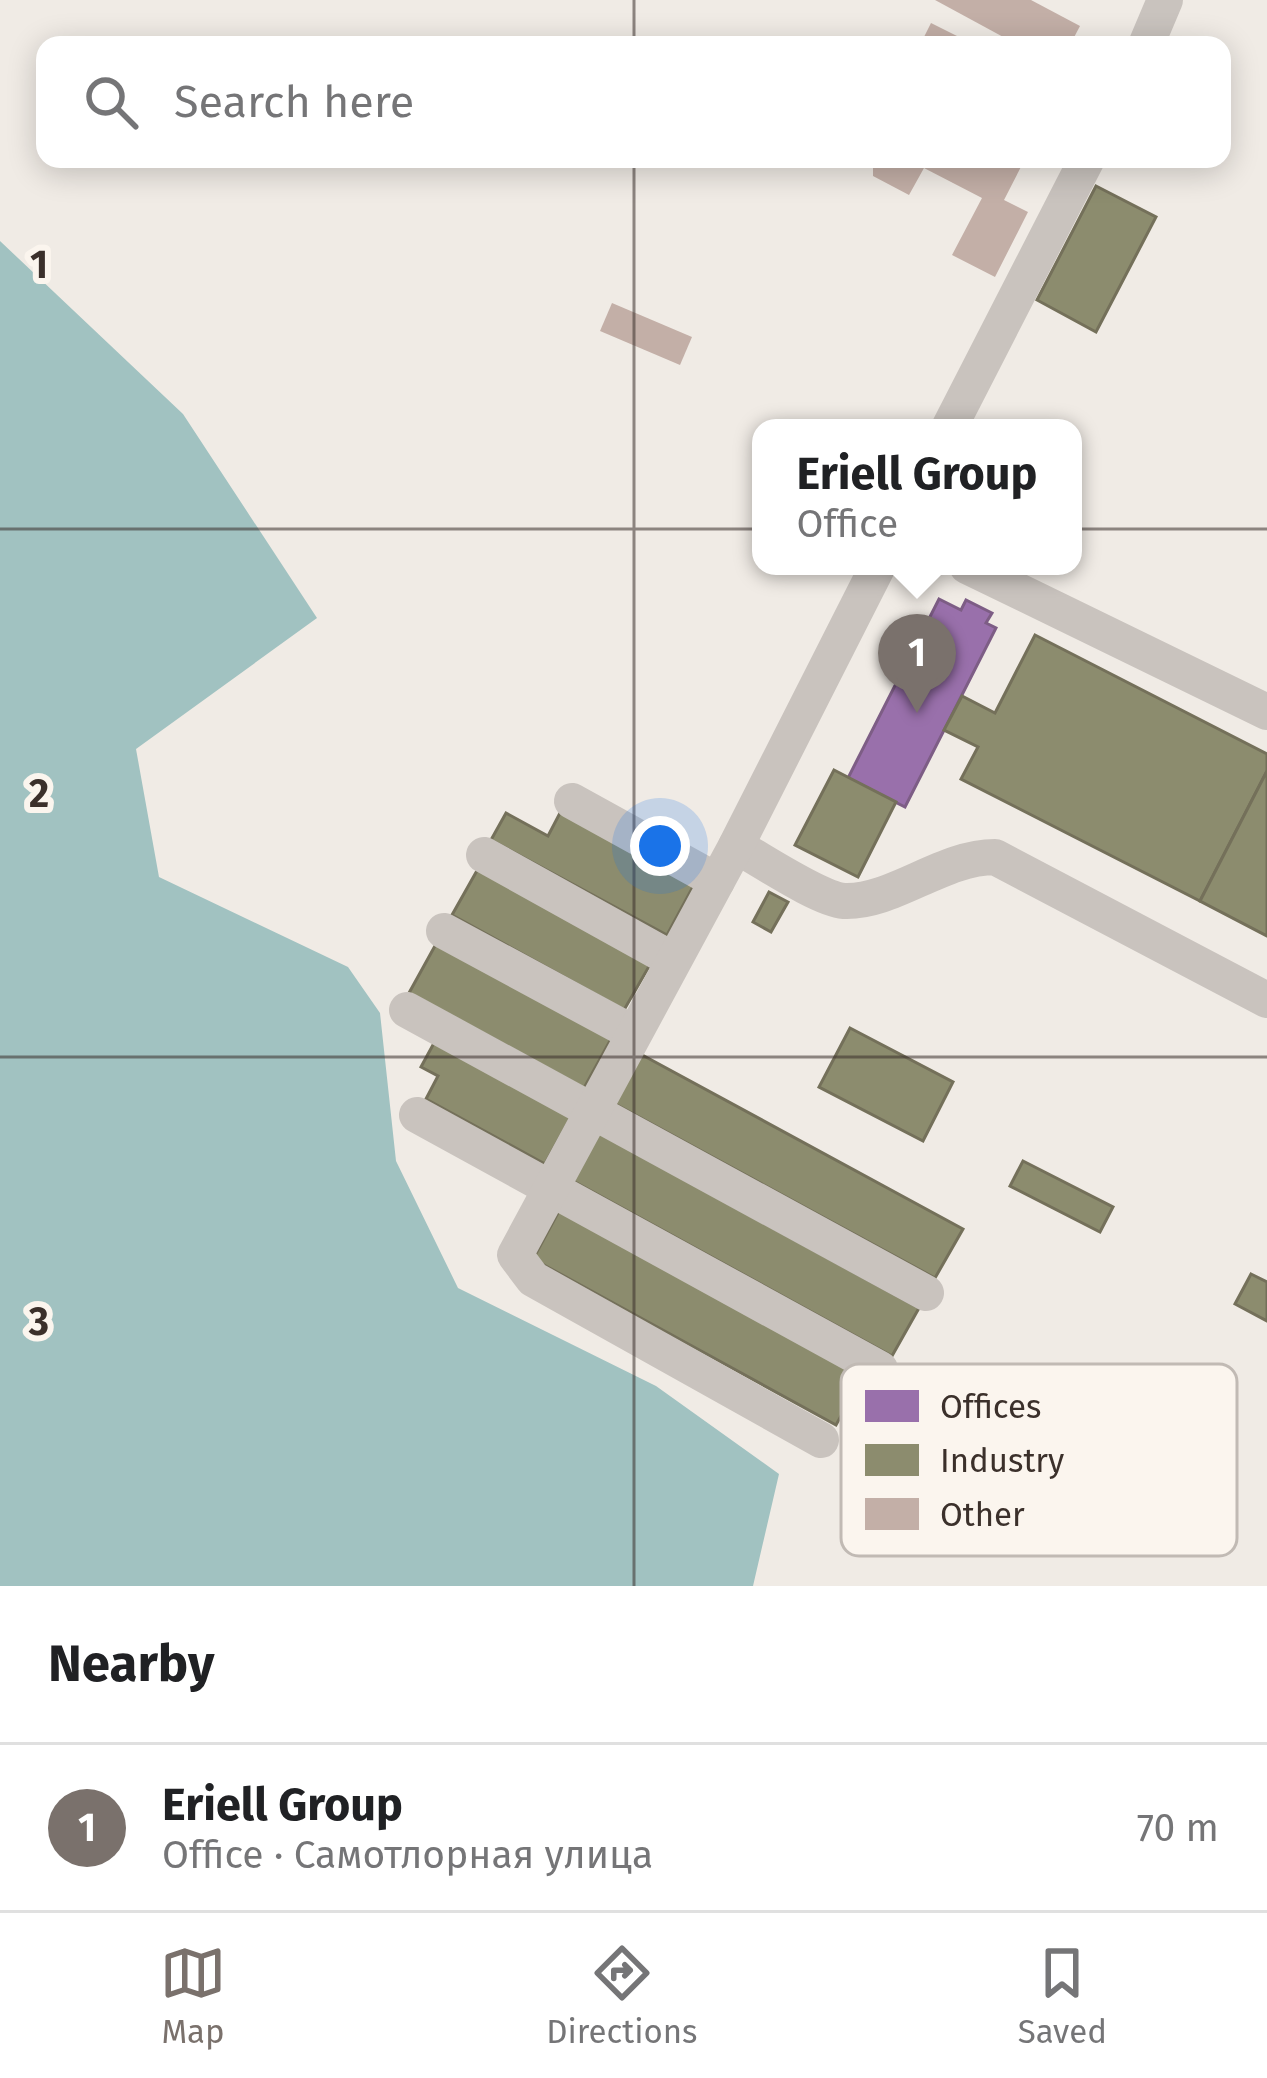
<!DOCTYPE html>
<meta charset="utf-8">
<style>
body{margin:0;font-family:"Fira Sans",sans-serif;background:#f2f2f2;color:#202124}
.you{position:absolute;left:660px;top:846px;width:42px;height:42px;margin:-30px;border:9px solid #fff;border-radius:50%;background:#1a73e8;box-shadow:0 0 0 18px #1a73e833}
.badge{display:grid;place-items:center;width:78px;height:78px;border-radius:50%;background:#7a716c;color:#fff;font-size:39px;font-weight:700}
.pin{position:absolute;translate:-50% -99px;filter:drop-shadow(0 3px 6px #0008)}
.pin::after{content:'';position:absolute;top:63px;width:42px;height:36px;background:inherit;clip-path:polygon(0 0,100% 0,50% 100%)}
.popup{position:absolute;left:752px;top:419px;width:330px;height:156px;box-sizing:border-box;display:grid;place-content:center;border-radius:24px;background:#fff;filter:drop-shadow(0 3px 9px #0005);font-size:39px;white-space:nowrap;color:#757577}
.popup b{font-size:45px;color:#202124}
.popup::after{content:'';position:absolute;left:50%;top:100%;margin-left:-24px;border:24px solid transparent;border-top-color:#fff}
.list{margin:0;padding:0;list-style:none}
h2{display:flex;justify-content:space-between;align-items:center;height:156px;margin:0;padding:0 48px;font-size:51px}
h2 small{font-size:39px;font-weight:400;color:#757577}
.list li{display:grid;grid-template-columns:78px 1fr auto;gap:36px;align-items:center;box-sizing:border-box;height:168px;padding:0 48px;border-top:3px solid #e0e0e0}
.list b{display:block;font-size:45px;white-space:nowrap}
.list p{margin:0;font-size:39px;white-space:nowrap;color:#757577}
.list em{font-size:39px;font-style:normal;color:#757577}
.icon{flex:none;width:66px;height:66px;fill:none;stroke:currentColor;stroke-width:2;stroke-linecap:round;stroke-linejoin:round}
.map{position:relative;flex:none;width:1267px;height:1586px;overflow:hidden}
.search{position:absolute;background:#fff;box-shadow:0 6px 30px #0003;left:36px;right:36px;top:36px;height:132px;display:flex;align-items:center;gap:30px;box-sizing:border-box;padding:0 42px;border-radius:24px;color:#757577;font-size:45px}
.sheet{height:324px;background:#fff}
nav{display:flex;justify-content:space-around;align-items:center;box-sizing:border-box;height:168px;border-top:3px solid #e0e0e0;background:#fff;font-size:33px;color:#757577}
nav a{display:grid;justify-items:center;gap:6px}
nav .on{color:#7a716c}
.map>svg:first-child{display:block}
.water{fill:#a1c2c1}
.offices{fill:#9970ab;stroke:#7d5d85;stroke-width:3}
.industry{fill:#8c8c6e;stroke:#74705a;stroke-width:3}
.building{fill:#c3afa7}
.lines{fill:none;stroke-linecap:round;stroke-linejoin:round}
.minor{stroke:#c9c3be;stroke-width:36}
.grid{fill:none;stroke:#3b302b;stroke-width:3;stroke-opacity:0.55}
.key{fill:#fbf5ee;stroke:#c1bab4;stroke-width:3}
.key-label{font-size:33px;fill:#3b302b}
.grid-label{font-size:39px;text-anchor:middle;font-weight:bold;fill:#3b302b;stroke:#fbf5ee;stroke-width:12;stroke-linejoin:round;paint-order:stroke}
</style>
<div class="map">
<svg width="1267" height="1586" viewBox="0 0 1267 1586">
<rect width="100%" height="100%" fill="#f0ebe5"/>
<path class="water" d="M0,241l183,173 134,204 -181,131 23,128 189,90 32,46 16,148 62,127 198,98 123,88 -26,112h-753z"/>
<path class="offices" d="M939,599l22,11 5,-10 26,13 -6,10 10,5 -91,179 -57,-29z"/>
<g class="industry">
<path d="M1096,186l60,31 -60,115 -59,-32z"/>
<path d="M1035,635l232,119v17l-67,130 -239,-122 17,-32 -34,-17 18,-34 33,17z"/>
<path d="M834,770l62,32 -38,75 -63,-32z"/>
<path d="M1267,771v165l-67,-35z"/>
<path d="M561,811l134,72 -28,52 -176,-95 15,-27 42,23z"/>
<path d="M479,867l172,96 -27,47 -172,-95z"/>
<path d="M769,892l19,10 -17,30 -18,-10z"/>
<path d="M436,944l175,95 -27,49 -175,-95z"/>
<path d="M850,1028l103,54 -30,59 -104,-54z"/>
<path d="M434,1043l137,74 -26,47 -119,-65 12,-23 -17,-9z"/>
<path d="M633,1050l330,179 -28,49 -329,-179z"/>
<path d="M591,1128l328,180 -27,48 -328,-180z"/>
<path d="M1023,1161l90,46 -13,25 -90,-46z"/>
<path d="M560,1209l303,167 -27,49 -303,-166z"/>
<path d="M1251,1274l16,8v39l-32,-17z"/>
</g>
<g class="building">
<path d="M935,0h96l49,26 -10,19h-52z"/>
<path d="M931,23l44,22h-55z"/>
<path d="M873,159h152l-21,41 24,12 -33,65 -43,-22 30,-57 -58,-30 -15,27 -36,-19z"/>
<path d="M612,303l80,34 -12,28 -80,-34z"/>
</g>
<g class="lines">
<g class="minor">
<path d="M1146,45l19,-45"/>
<path d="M949,428l138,-269"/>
<path d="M967,566l300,146"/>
<path d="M572,801l145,80"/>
<path d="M736,846c24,13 83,53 108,55 49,2 98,-44 151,-44l272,143"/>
<path d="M484,855l189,105"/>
<path d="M444,931l189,102"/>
<path d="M407,1010l519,283"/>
<path d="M417,1115l463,254"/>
<path d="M821,1440l-288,-161 -18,-24 221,-409 142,-280"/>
</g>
</g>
<path class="grid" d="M634,0v45M634,159v1427M0,529h1267M0,1057h1267"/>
<rect x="841" y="1364" width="396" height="192" rx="18" class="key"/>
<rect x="865" y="1390" width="54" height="32" fill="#9970ab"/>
<rect x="865" y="1444" width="54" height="32" fill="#8c8c6e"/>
<rect x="865" y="1498" width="54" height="32" fill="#c3afa7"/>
<g class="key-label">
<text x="940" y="1418">Offices</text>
<text x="940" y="1472">Industry</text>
<text x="940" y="1526">Other</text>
</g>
<g class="grid-label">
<text x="39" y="278">1</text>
<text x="39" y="807">2</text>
<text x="39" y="1335">3</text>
</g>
</svg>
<div class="you"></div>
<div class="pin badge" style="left:917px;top:713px">1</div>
<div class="popup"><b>Eriell Group</b>Office</div>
<div class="search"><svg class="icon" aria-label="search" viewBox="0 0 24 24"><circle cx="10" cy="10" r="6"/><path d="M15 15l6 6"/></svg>Search here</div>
</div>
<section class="sheet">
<h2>Nearby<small></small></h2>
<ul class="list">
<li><span class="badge">1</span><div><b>Eriell Group</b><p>Office · Самотлорная улица</p></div><em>70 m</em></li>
</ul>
</section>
<nav>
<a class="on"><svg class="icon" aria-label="map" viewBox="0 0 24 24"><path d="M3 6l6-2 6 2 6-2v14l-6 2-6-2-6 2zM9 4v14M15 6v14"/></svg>Map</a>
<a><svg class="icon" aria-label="directions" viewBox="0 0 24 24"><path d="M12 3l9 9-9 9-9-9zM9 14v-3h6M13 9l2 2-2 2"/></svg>Directions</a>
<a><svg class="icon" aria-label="saved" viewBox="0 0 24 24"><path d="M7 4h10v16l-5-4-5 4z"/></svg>Saved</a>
</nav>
